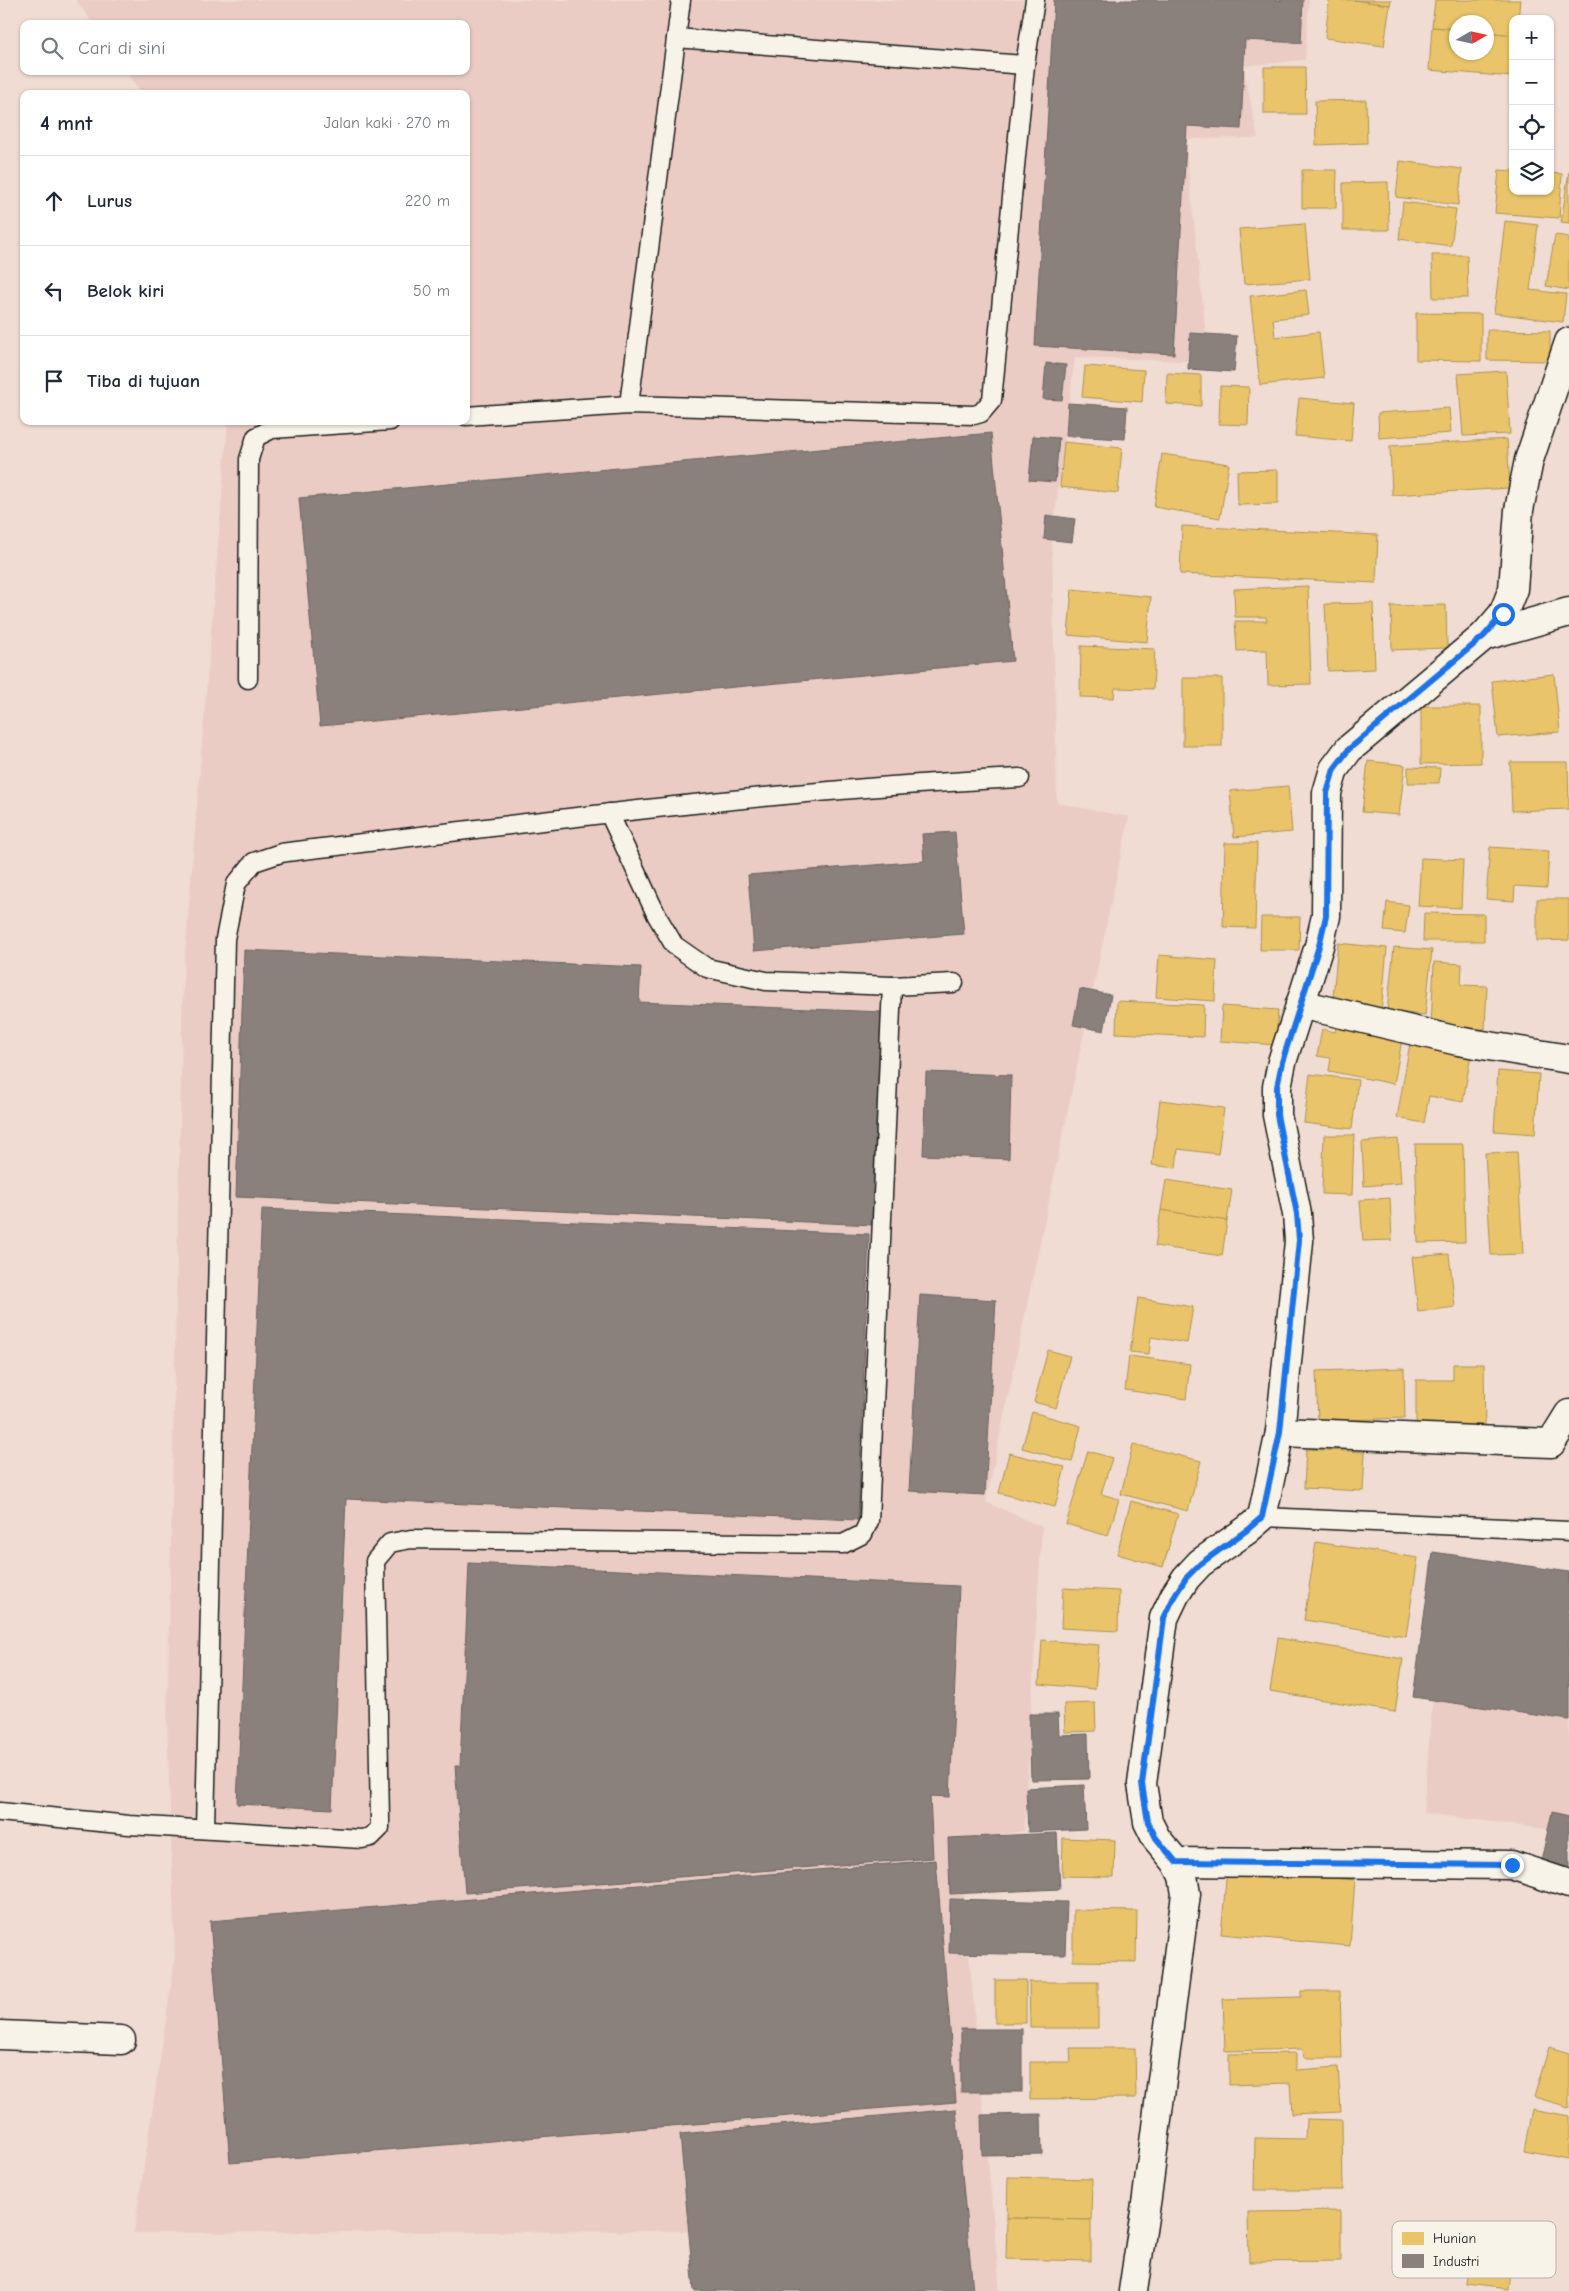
<!DOCTYPE html>
<html lang="id">
<meta charset="utf-8">
<style>
body{margin:0;font-family:"Comic Neue",sans-serif;background:#f6f6f7;color:#1f2937}
.controls{position:absolute;right:15px;top:15px;display:grid;overflow:hidden;border-radius:10px;box-shadow:0 1px 4px #0004}
.controls button{width:45px;height:45px;display:grid;place-items:center;padding:0;border:0;border-bottom:1px solid #e0e1e3;background:#fff;color:#1f2937;font:25px sans-serif}
.compass{position:absolute;left:1449px;top:15px;width:45px;height:45px;border-radius:50%;background:#fff;box-shadow:0 1px 4px #0004;rotate:81deg}
.stop{position:absolute;width:15px;height:15px;margin:-11px;border:4px solid #1a73e8;border-radius:50%;background:#fff}
.stop.end{background:#1a73e8;border-color:#fff;box-shadow:0 1px 5px #0008}
.list{margin:0;padding:0;list-style:none}
h2{display:flex;justify-content:space-between;align-items:center;height:65px;margin:0;padding:0 20px;font-size:21px}
h2 small{font-size:16px;font-weight:400;color:#747a83}
.list li{display:grid;grid-template-columns:32px 1fr auto;gap:15px;align-items:center;box-sizing:border-box;height:90px;padding:0 20px;border-top:1px solid #e0e1e3}
.list b{display:block;font-size:19px;white-space:nowrap}
.list em{font-size:16px;font-style:normal;color:#747a83}
.icon{flex:none;width:28px;height:28px;fill:none;stroke:currentColor;stroke-width:2;stroke-linecap:round;stroke-linejoin:round}
.map{position:relative;flex:none;width:1569px;height:2291px;overflow:hidden}
.search{position:absolute;background:#fff;box-shadow:0 1px 4px #0004;left:20px;top:20px;width:450px;height:55px;display:flex;align-items:center;gap:12px;box-sizing:border-box;padding:0 18px;border-radius:10px;color:#747a83;font-size:19px}
.panel{position:absolute;background:#fff;box-shadow:0 1px 4px #0004;left:20px;top:90px;width:450px;height:335px;border-radius:10px}
.map>svg:first-child{display:block}
.built{fill:#ebccc5}
.homes{fill:#e9c46a;stroke:#ac9253}
.industry{fill:#8a817c;stroke:#69635f}
.lines{fill:none;stroke-linecap:round;stroke-linejoin:round}
.lane-casing{stroke:#1c1c1c;stroke-width:21}
.street-casing{stroke:#1c1c1c;stroke-width:31}
.lane{stroke:#f7f3e8;stroke-width:18}
.street{stroke:#f7f3e8;stroke-width:28}
.route{stroke:#1a73e8;stroke-width:6}
.key{fill:#f7f3e8;stroke:#b5b2ab;stroke-width:1}
.key-label{font-size:14px;fill:#1c1c1c}
</style>
<div class="map">
<svg width="1569" height="2291" viewBox="0 0 1569 2291">
<rect width="100%" height="100%" fill="#f0dcd3"/>
<filter id="ink" filterUnits="userSpaceOnUse"><feTurbulence type="fractalNoise" baseFrequency=".02" numOctaves="2"/><feDisplacementMap in="SourceGraphic" scale="10" xChannelSelector="R" yChannelSelector="G"/><feConvolveMatrix kernelMatrix="1 2 1 2 8 2 1 2 1" color-interpolation-filters="sRGB"/></filter>
<g filter="url(#ink)">
<g class="built">
<path d="M76,0h1233l-4,60 -62,6 15,72 -73,1 24,223 -134,-5 -23,182 5,264 72,14 -143,685 56,25 -18,304 -65,11 41,449h-288l-3,-60 -575,2 41,-275 -8,-236 16,-744 45,-557h238v-327h-324l-16,-23h340v-47h-373z"/>
<path d="M1445,1552l124,22v258l-146,-19z"/>
</g>
<g class="homes">
<path d="M1329,0h25l36,5 -6,41 -59,-8z"/>
<path d="M1354,0h37l-1,5z"/>
<path d="M1435,0h85l-2,19h-5v16l-27,-3v-10h-30v7l-24,-2z"/>
<path d="M1432,27l24,2v23h30v-20l27,3v42l-84,-7z"/>
<path d="M1264,67h41l1,47h-42z"/>
<path d="M1366,100l1,43 -51,2 -1,-44z"/>
<path d="M1400,161l62,8 -4,36 -62,-8z"/>
<path d="M1302,170h35l-1,38h-34z"/>
<path d="M1499,170l14,1v20h37v-18l12,1 -3,44 -64,-5z"/>
<path d="M1569,172v51l-8,-1z"/>
<path d="M1388,182l1,48h-46v-47z"/>
<path d="M1403,202l53,7 -5,37 -52,-7z"/>
<path d="M1505,221l33,4 -8,65 36,4 -3,28 -69,-9z"/>
<path d="M1305,224l5,55 -66,5 -5,-55z"/>
<path d="M1555,235l14,2v53l-23,-4z"/>
<path d="M1432,255h35l1,43h-35z"/>
<path d="M1306,290l3,25 -36,4 2,18 44,-5 5,46 -64,7 -10,-89z"/>
<path d="M1416,313l65,1v47l-65,-1z"/>
<path d="M1487,330l63,1v30l-63,-1z"/>
<path d="M1085,366l59,4 -2,32 -60,-5z"/>
<path d="M1506,371l4,63 -47,2 -5,-62z"/>
<path d="M1167,373l34,2v31l-35,-2z"/>
<path d="M1220,386l29,1 -1,38 -29,-1z"/>
<path d="M1299,398l55,5 -3,38 -56,-5z"/>
<path d="M1449,408l2,25 -72,5 -1,-25z"/>
<path d="M1507,439l3,49 -118,7 -2,-49z"/>
<path d="M1064,442l58,6 -4,45 -58,-6z"/>
<path d="M1162,454l67,10 -9,54 -66,-11z"/>
<path d="M1278,470v34l-40,1 -1,-34z"/>
<path d="M1182,526l196,9 -2,48 -196,-9z"/>
<path d="M1308,586l3,98 -43,1 -1,-35 -30,1 -2,-30h32l-1,-4h-31l-1,-28z"/>
<path d="M1072,589l79,8 -4,45 -79,-7z"/>
<path d="M1373,603l2,66 -47,2 -3,-67z"/>
<path d="M1446,605l1,43 -55,2 -1,-44z"/>
<path d="M1081,646l74,3 -2,40 -38,-1 -1,10 -34,-1z"/>
<path d="M1554,674l6,58 -62,5 -6,-56z"/>
<rect x="1183" y="678" width="39" height="68"/>
<path d="M1421,706h60v57l-60,1z"/>
<path d="M1368,761l37,4 -6,50 -37,-3z"/>
<path d="M1510,762h58l1,47 -57,2z"/>
<path d="M1408,767l32,1 -1,15h-31z"/>
<path d="M1288,786l4,46 -58,5 -4,-46z"/>
<path d="M1225,843h32l-2,85 -32,-1z"/>
<path d="M1490,847l59,4 -2,37 -32,-2 -1,15 -28,-2z"/>
<path d="M1421,858l42,2 -2,48 -43,-2z"/>
<path d="M1537,899h32v41l-32,1z"/>
<path d="M1387,902l22,3 -4,28 -21,-2z"/>
<path d="M1424,913l60,1v27h-61z"/>
<path d="M1261,917h39l-1,33h-39z"/>
<path d="M1338,943l49,5 -6,65 -49,-5z"/>
<path d="M1394,947l38,3 -7,65 -38,-4z"/>
<path d="M1159,955l58,5 -2,41 -59,-4z"/>
<path d="M1434,962l28,2 -1,21 26,1 -2,43 -54,-2z"/>
<path d="M1117,1001l87,4 -1,32 -87,-4z"/>
<path d="M1222,1006l56,4 -2,35 -56,-4z"/>
<path d="M1337,1021l66,13 -9,50 -65,-13 2,-13 -14,-2 5,-27 13,3z"/>
<path d="M1410,1043l61,11 -8,48 -34,-6 -5,27 -27,-5z"/>
<path d="M1498,1071l41,3 -4,60 -41,-3z"/>
<path d="M1310,1074l48,6 -6,49 -48,-6z"/>
<path d="M1160,1100l64,8 -6,46 -40,-5 -2,19 -24,-3z"/>
<path d="M1324,1135h30l-2,60 -30,-1z"/>
<path d="M1398,1139l3,44 -37,3 -2,-44z"/>
<path d="M1415,1144h48l2,98 -47,1z"/>
<path d="M1517,1152l6,102 -32,1 -6,-102z"/>
<path d="M1166,1180l66,10 -5,31 -66,-11z"/>
<path d="M1390,1198l2,42 -29,1 -3,-41z"/>
<path d="M1161,1210l66,11 -5,35 -67,-10z"/>
<path d="M1449,1254l6,53 -37,5 -6,-55z"/>
<path d="M1138,1298l55,9 -6,36 -36,-6 -2,17 -19,-2z"/>
<path d="M1048,1350l22,6 -14,52 -22,-6z"/>
<path d="M1129,1356l61,8 -4,35 -61,-9z"/>
<path d="M1453,1364h31l1,66h-69v-50h37z"/>
<path d="M1404,1368l1,50 -87,3 -2,-50z"/>
<path d="M1032,1412l49,14 -9,36 -50,-14z"/>
<path d="M1133,1444l68,17 -13,50 -67,-17z"/>
<path d="M1306,1449l59,3 -2,39 -59,-3z"/>
<path d="M1088,1451l24,7 -11,36 18,5 -11,37 -42,-12z"/>
<path d="M1009,1453l56,14 -10,40 -56,-14z"/>
<path d="M1131,1501l47,13 -15,53 -46,-13z"/>
<path d="M1316,1542l102,16 -12,78 -102,-16z"/>
<path d="M1063,1588l56,3 -1,40 -57,-3z"/>
<path d="M1278,1638l125,21 -8,53 -125,-21z"/>
<path d="M1042,1640l57,5 -4,44 -56,-5z"/>
<path d="M1095,1703l1,28 -31,1 -1,-28z"/>
<path d="M1063,1838l52,2 -1,37 -52,-1z"/>
<path d="M1227,1869l128,11 -5,66 -129,-12z"/>
<path d="M1073,1910l64,1 -1,51 -63,-1z"/>
<rect x="995" y="1980" width="31" height="43"/>
<path d="M1029,1982h69v46h-68z"/>
<path d="M1301,1991h39l2,67h-38l-1,-9 -78,2 -2,-52 78,-2z"/>
<path d="M1549,2047l20,6v54l-35,-10z"/>
<path d="M1070,2048h65l1,50 -106,1v-37h41z"/>
<path d="M1296,2053v17l42,-3 3,45 -49,2 -2,-31 -61,2v-31z"/>
<path d="M1532,2109l37,7v43l-45,-8z"/>
<path d="M1306,2119l36,1 1,70h-89l1,-52 50,1z"/>
<path d="M1008,2177l84,2 -1,41 -84,-2z"/>
<path d="M1341,2211v50l-92,1 -1,-50z"/>
<path d="M1007,2218l84,2v41l-85,-2z"/>
<path d="M1473,2228l42,6 -6,55 -43,-5z"/>
</g>
<g class="industry">
<path d="M1054,0h249l-2,43 -56,-3 -4,89 -54,-3 -13,228 -139,-8z"/>
<path d="M1190,333l47,3 -3,36 -46,-3z"/>
<path d="M1046,363l20,2 -4,35 -19,-1z"/>
<path d="M1068,403l59,4 -2,32 -59,-3z"/>
<path d="M991,433l22,228 -693,65 -21,-228z"/>
<path d="M1033,436l26,2 -4,44 -26,-2z"/>
<path d="M1046,515l29,4 -3,23 -28,-3z"/>
<path d="M955,832l9,102 -210,17 -6,-76 176,-14 -2,-27z"/>
<path d="M244,950l397,17 -2,35 244,10 -9,213 -638,-28z"/>
<path d="M1080,989l31,6 -7,36 -31,-6z"/>
<path d="M926,1072l85,3 -2,84 -86,-4z"/>
<path d="M262,1209l607,25 -11,286 -512,-21 -14,310 -95,-5z"/>
<path d="M920,1295l76,5 -11,195 -76,-4z"/>
<path d="M1433,1552l136,20v148l-156,-23z"/>
<path d="M469,1563l490,23 -9,211 -20,-1 3,62 -468,35 -10,-127h5z"/>
<path d="M1029,1714h29l1,21 29,-1 1,45 -58,1z"/>
<path d="M1084,1785l2,44 -58,3 -2,-44z"/>
<path d="M1552,1812l17,4v52l-28,-7z"/>
<path d="M1057,1833l3,56 -110,5 -2,-56z"/>
<path d="M936,1860l20,242 -726,61 -20,-242z"/>
<path d="M950,1899l117,3 -2,53 -116,-2z"/>
<rect x="961" y="2029" width="61" height="63"/>
<path d="M956,2109l17,182h-279l-14,-157z"/>
<path d="M1041,2114l1,40 -60,1 -1,-40z"/>
</g>
<g class="lines">
<defs>
<g id="lane">
<path d="M676,38l349,27"/>
<path d="M629,405l52,-405"/>
<path d="M466,416l163,-11 345,10 7,-2 11,-13 33,-335 10,-65"/>
<path d="M248,679l1,-220 7,-22 16,-8 118,-8"/>
<path d="M609,813l48,103 17,29 33,23 59,13 126,5 62,-3"/>
<path d="M1262,1517l307,14"/>
<path d="M0,1812l129,13 233,14 9,-2 9,-9v-9l-5,-258 15,-18 21,-4 432,5 20,-10 6,-13 23,-535"/>
<path d="M205,1829l20,-890 11,-55 18,-22 27,-9c245,-30 491,-63 739,-75"/>
</g>
<g id="street">
<path d="M1484,636l85,-24"/>
<path d="M1300,1004l158,37 111,18"/>
<path d="M1280,1432l271,11 18,-29"/>
<path d="M1176,1862l335,3 58,19"/>
<path d="M0,2035l121,5"/>
<path d="M1133,2291l14,-94 39,-303 -3,-18 -7,-14 -20,-24 -8,-16 -6,-38 22,-166 11,-23 11,-17 14,-15 47,-33 15,-13 18,-85 19,-191 -2,-27 -20,-99v-28l5,-25 37,-116 7,-30 1,-123 7,-24 15,-20 135,-113 19,-22 10,-25 6,-79 10,-50 40,-118"/>
</g>
</defs>
<use href="#lane" class="lane-casing"/>
<use href="#street" class="street-casing"/>
<use href="#lane" class="lane"/>
<use href="#street" class="street"/>
</g>
</g>
<g class="lines" filter="url(#ink)">
<path class="route" d="M1503,614l-19,22 -135,113 -15,20 -7,24 -1,123 -7,30 -37,116 -5,25v28l20,99 2,26 -19,192 -18,85 -15,13 -47,34 -14,14 -11,17 -11,23 -22,166 6,38 8,16 20,24 336,3"/>
</g>
<rect x="1392" y="2221" width="164" height="57" rx="8" class="key"/>
<rect x="1402" y="2232" width="22" height="13" fill="#e9c46a"/>
<rect x="1402" y="2254" width="22" height="14" fill="#8a817c"/>
<g class="key-label">
<text x="1433" y="2243">Hunian</text>
<text x="1433" y="2266">Industri</text>
</g>
</svg>
<div class="controls">
<button>+</button>
<button>−</button>
<button><svg class="icon" aria-label="locate" viewBox="0 0 24 24"><circle cx="12" cy="12" r="6"/><path d="M12 2v4M12 18v4M2 12h4M18 12h4"/></svg></button>
<button><svg class="icon" aria-label="layers" viewBox="0 0 24 24"><path d="M12 4l9 5-9 5-9-5zM3 14l9 5 9-5"/></svg></button>
</div>
<svg class="compass" viewBox="-18 -18 36 36"><path d="M0-13l5 13h-10z" fill="#e53935"/><path d="M0 13l5-13h-10z" fill="#747a83"/></svg>
<div class="stop" style="left:1503px;top:614px"></div>
<div class="stop end" style="left:1512px;top:1865px"></div>
<div class="search"><svg class="icon" aria-label="search" viewBox="0 0 24 24"><circle cx="10" cy="10" r="6"/><path d="M15 15l6 6"/></svg>Cari di sini</div>
<section class="panel">
<h2>4 mnt<small>Jalan kaki · 270 m</small></h2>
<ul class="list">
<li><svg class="icon" aria-label="ahead" viewBox="0 0 24 24"><path d="M12 20V5M6 11l6-6 6 6"/></svg><div><b>Lurus</b></div><em>220 m</em></li>
<li><svg class="icon" aria-label="left" viewBox="0 0 24 24"><path d="M17 20v-9H6M10 6l-5 5 5 5"/></svg><div><b>Belok kiri</b></div><em>50 m</em></li>
<li><svg class="icon" aria-label="arrive" viewBox="0 0 24 24"><path d="M6 21V4h12l-3 4 3 4H6"/></svg><div><b>Tiba di tujuan</b></div></li>
</ul>
</section>
</div>
